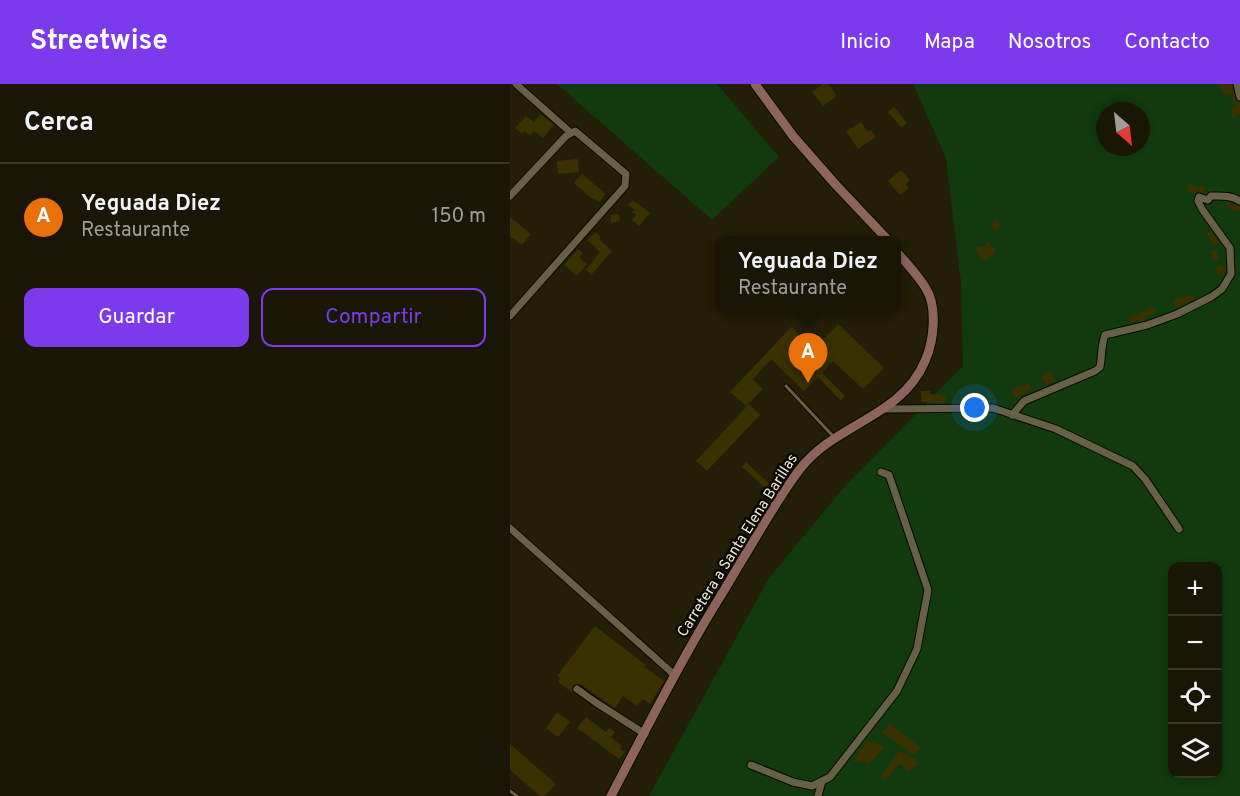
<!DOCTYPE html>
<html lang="es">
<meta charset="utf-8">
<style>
body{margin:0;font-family:Overpass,sans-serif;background:#231f0f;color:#f1f3f6}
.controls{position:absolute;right:18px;bottom:18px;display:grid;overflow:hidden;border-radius:12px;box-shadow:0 3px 9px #0003}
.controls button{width:54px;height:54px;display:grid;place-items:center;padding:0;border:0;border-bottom:2px solid #383527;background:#1a1605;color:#f1f3f6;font:30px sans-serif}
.compass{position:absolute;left:586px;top:18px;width:54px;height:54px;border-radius:50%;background:#1a1605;box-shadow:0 3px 9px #0003;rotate:152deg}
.you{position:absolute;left:465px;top:324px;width:21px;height:21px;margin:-15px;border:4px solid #fff;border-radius:50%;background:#1a73e8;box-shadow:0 0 0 9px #1a73e833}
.badge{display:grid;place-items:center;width:39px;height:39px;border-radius:50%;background:#7c3aed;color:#fff;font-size:20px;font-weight:700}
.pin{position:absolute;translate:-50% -50px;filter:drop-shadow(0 2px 3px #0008)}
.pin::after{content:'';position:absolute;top:32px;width:21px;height:18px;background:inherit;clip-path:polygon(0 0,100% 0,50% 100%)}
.popup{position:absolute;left:205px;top:152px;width:186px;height:78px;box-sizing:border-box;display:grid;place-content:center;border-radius:12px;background:#1a1605;filter:drop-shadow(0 2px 4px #0005);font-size:20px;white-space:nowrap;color:#9f9f9a}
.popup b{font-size:22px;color:#f1f3f6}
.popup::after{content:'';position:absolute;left:50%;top:100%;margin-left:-12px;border:12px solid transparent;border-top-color:#1a1605}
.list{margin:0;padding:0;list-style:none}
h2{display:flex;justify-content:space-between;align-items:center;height:78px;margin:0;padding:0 24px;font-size:26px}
h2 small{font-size:20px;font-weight:400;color:#9f9f9a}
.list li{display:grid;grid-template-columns:39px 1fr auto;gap:18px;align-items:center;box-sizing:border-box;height:108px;padding:0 24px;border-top:2px solid #383527}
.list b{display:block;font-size:22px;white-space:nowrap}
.list p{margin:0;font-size:20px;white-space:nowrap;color:#9f9f9a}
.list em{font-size:20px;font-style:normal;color:#9f9f9a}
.actions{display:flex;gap:12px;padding:18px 24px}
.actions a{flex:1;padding:14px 0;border:2px solid #7c3aed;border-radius:12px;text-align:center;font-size:21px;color:#7c3aed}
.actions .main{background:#7c3aed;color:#fff}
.icon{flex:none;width:33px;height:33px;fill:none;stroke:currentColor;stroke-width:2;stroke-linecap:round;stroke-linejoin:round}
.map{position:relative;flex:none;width:730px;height:712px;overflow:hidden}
header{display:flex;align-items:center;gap:36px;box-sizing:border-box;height:84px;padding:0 30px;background:#7c3aed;color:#fff}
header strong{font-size:28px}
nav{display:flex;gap:33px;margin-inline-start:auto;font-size:21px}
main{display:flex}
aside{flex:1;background:#1a1605}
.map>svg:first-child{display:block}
.green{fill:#113a0f;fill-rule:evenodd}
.building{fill:#3a3100}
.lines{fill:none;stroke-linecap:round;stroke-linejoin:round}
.lane-casing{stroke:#0c0800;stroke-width:5}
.street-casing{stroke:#0c0800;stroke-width:9}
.secondary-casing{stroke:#0c0800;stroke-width:11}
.lane{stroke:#656047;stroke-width:3}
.street{stroke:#656047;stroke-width:7}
.secondary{stroke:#8c6459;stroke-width:9}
.labels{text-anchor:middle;stroke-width:5;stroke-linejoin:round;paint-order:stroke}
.street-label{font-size:15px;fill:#ece9db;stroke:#0a0802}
</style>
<header>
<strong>Streetwise</strong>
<nav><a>Inicio</a><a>Mapa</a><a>Nosotros</a><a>Contacto</a></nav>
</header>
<main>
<aside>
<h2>Cerca<small></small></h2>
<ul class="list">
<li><span class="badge" style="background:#e8710a">A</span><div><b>Yeguada Diez</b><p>Restaurante</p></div><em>150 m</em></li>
</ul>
<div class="actions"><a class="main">Guardar</a><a>Compartir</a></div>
</aside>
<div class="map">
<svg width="730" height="712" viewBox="0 0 730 712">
<rect width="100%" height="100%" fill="#231e07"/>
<g class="green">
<path d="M47,0h160l62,73 -67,63z"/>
<path d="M403,0h327v712h-591l120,-218 76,-92 118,-120 -2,-83 -15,-125zM595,27h36v36h-36zM662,482h46v208h-46z"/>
</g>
<g class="building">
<path d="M313,0h5l9,12 -14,10 -11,-14z"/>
<path d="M708,0h13l4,15 5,4v11l-7,4 -3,-9 7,-3 -8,-12 -4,1z"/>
<path d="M384,23l13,16 -5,5 -14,-16z"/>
<path d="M30,30l14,11 -11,13 -9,-7 -4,5 -6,-5 -2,3 -7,-6 11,-12 8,6z"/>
<path d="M351,38l7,10 3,-2 5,7 -18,12 -12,-18z"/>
<path d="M68,75l1,13 -21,2 -1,-13z"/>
<path d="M391,86l9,10 -4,4 3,4 -9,7 -12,-14z"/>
<path d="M72,90l24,20 -7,8 -6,-4 -1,1 -18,-16z"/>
<path d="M679,99l9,5 2,-3 6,3 -2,5 -6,-2 -7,3 -5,-7z"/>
<path d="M123,116l17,13 -11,13 -7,-6 4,-5 -4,-4h4l-8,-6z"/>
<path d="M717,118l13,5v5l-13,-4z"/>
<path d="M109,130l1,7 -9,2 -1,-8z"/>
<path d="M0,133l21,17 -9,11 -12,-9z"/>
<path d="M486,135l6,6 -7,7 -5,-6z"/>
<path d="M701,147l8,12 -4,2 -5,-5 -4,-7z"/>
<path d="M86,148l5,5 -2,2 13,12 -21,24 -5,-5 14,-18 -13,-12z"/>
<path d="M477,157l10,10 -12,11 -7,-7 1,-2 -5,-6h11z"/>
<path d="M68,165l5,4 -4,4 8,7 -10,12 -13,-11z"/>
<path d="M706,165l3,11 -6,1 -3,-10z"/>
<path d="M707,182l8,1v6l-1,2 -8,-1z"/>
<path d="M681,210l4,5 -19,9 -3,-7 6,-4 3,-1 1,2z"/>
<path d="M644,222l3,5 -11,6 1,1 -3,2 -13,3 -3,-5z"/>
<path d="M328,240l46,44 -21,21 -30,-28 -11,12 23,23 -4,5 -23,-24 -14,14 -33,-32 -18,20 10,10 -17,17 -16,-14 61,-65 23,22z"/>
<path d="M541,287l4,9 -9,5 -5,-8z"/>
<path d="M519,299l3,6 -17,9 -4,-7 9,-6 1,2z"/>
<path d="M411,307h9v3l16,2 -1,7 -23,-1z"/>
<path d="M239,320l11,11 -53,56 -11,-10z"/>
<path d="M236,378l30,28 -4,4 -30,-27z"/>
<path d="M85,542l51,39 -2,2 20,14 -14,23 -7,-5 -6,7 -14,-10 -8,12 -35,-24h-5l-3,2v5l1,2 -15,-11 2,-4 -3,-2z"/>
<path d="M47,628l13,10 -12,15 -12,-9z"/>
<path d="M76,633l20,15 3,-4 6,4 -4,5 11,9 -2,3 5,3 -6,7 -42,-31z"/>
<path d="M380,639l31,25 -7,7 -32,-22z"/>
<path d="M357,656l18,6 -16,18 -15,-4z"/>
<path d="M0,660l46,40 -11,12h-5l-30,-26z"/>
<path d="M389,667l11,4 9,8 -10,9 -9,-8 -15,17 -5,-4z"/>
</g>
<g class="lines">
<defs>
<g id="lane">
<path d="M276,302l47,50"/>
<path d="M0,707l7,5"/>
</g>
<g id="street">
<path d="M6,0l55,49"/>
<path d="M727,0l3,13"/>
<path d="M0,112l56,-60 9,-5 51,43 -1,12 -115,130"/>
<path d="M375,325l108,-1 63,21 77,37 12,13 34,50"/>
<path d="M502,331l12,-14 71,-30 5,-4c2,-11 1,-21 5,-32l42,-10 30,-11 34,-17 11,-8 9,-15 -1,-26 -28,-39 -4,-8 1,-4 9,3 3,-4c10,0 20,-1 29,5"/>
<path d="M0,444l160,143 5,6"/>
<path d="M67,605l18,13 50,32"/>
<path d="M241,681l42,17 19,4 18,-9 67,-86 20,-42 11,-59 -39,-115 -8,-3"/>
<path d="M308,712l4,-15"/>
</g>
<g id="secondary">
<path d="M245,0l38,52 43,49 52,55"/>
<path d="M101,712c29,-55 57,-111 88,-164 13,-23 27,-44 40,-67 20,-32 38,-66 61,-96 35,-46 101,-51 125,-108 9,-20 13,-55 0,-74 -8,-13 -19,-24 -29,-36"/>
</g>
</defs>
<use href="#lane" class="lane-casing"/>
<use href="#street" class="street-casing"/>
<use href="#secondary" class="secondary-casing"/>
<use href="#lane" class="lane"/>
<use href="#street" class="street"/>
<use href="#secondary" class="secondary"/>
</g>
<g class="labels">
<g class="street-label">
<text transform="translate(227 461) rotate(-58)" y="5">Carretera a Santa Elena Barillas</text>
</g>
</g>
</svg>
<div class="controls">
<button>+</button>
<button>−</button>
<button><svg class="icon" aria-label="locate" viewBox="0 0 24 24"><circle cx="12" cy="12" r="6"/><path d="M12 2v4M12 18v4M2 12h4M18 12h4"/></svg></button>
<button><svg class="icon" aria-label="layers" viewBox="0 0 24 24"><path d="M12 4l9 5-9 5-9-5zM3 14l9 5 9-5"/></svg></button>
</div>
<svg class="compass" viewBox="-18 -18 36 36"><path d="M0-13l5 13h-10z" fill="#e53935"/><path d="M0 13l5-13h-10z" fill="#9f9f9a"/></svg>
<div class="you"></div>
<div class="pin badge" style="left:298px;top:299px;background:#e8710a">A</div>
<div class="popup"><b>Yeguada Diez</b>Restaurante</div>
</div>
</main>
